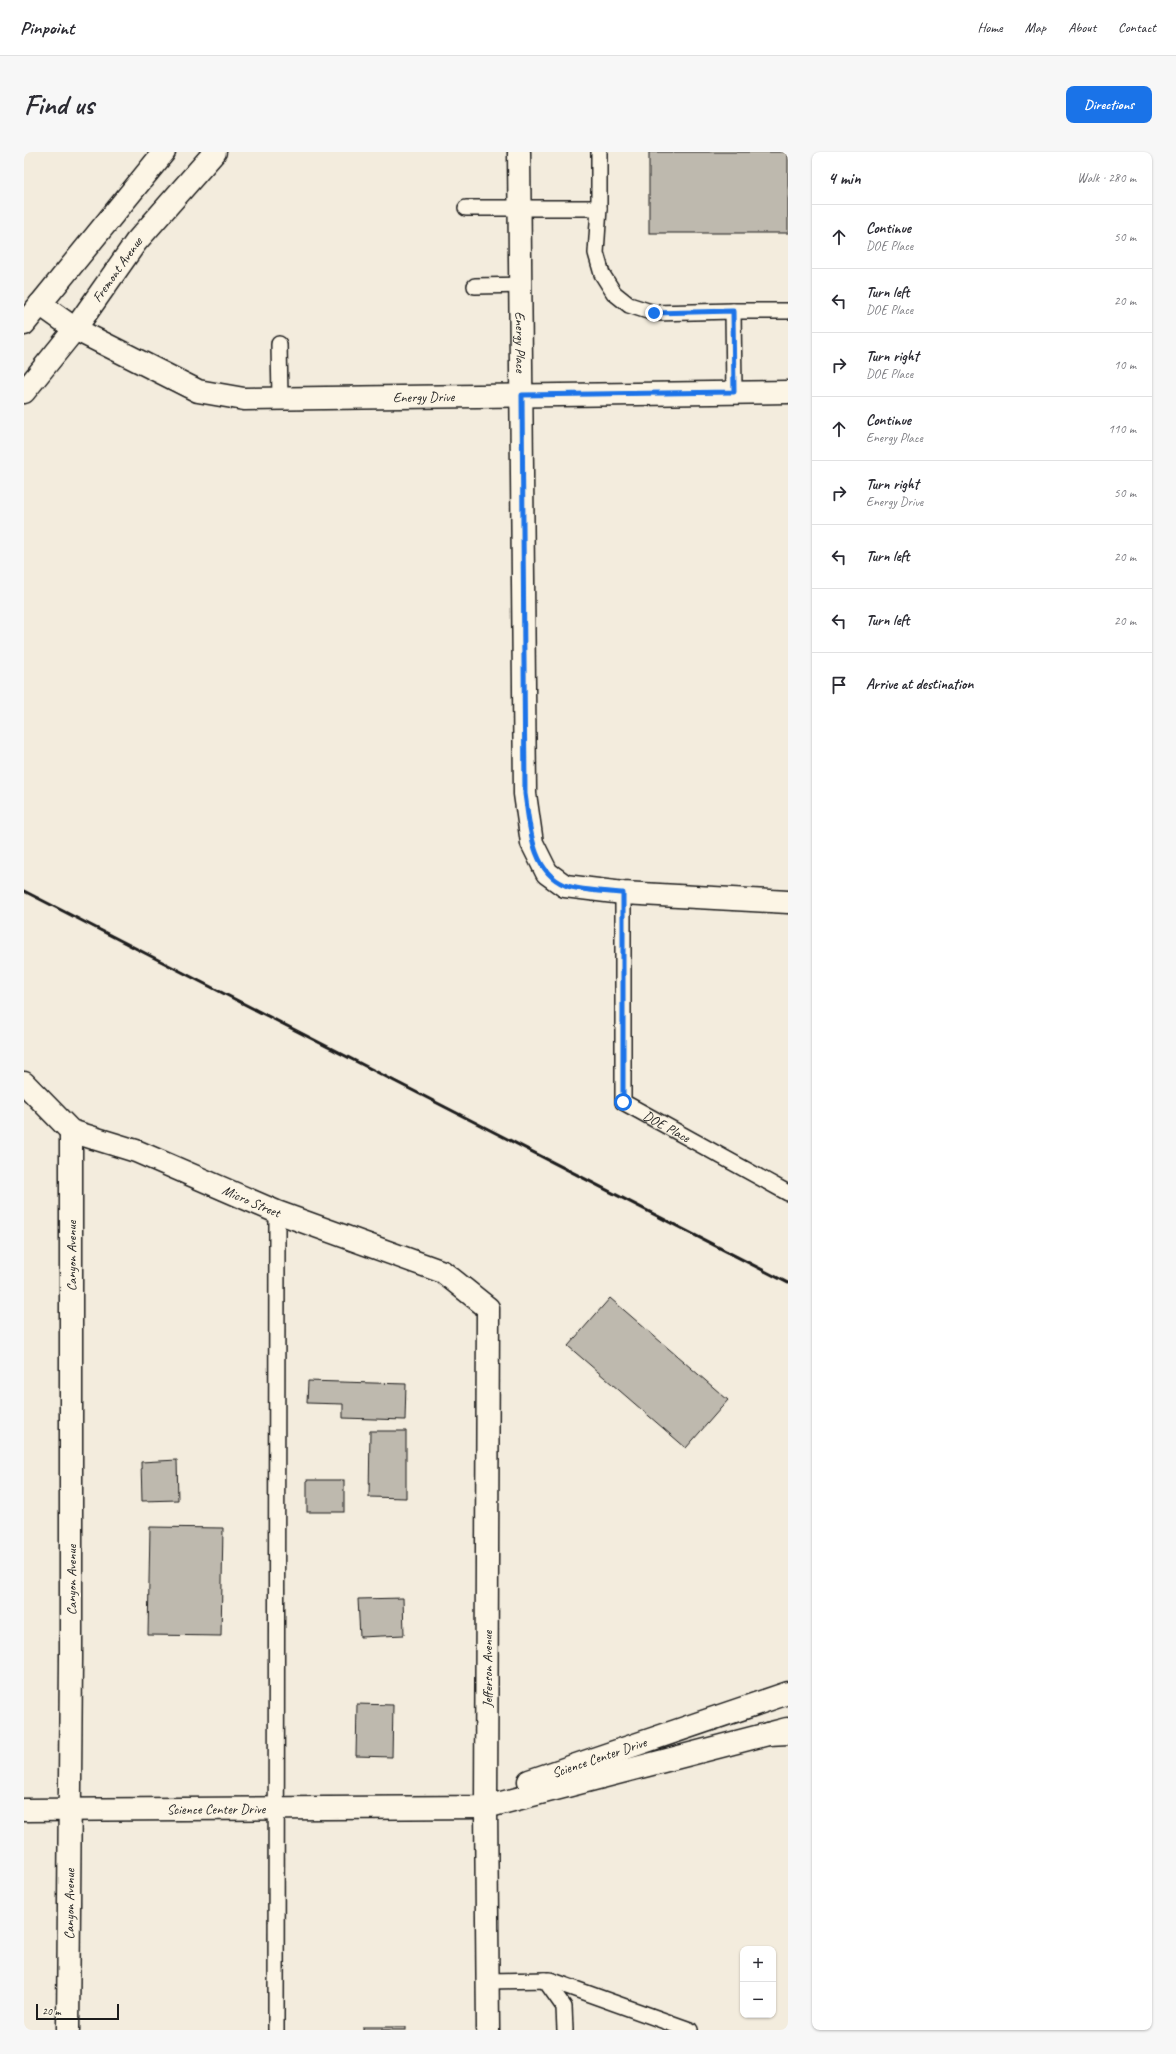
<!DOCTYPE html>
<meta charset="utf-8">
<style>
body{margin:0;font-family:Caveat,sans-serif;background:#f7f7f7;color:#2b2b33}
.controls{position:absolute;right:12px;bottom:12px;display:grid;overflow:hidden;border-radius:8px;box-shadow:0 1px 3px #0004}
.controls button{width:36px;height:36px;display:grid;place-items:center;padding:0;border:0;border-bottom:1px solid #e1e1e2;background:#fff;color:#2b2b33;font:20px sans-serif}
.scale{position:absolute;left:12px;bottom:10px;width:83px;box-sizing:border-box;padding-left:4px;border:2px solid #1c1c1c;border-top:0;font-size:11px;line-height:14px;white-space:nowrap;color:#1c1c1c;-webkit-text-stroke:3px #fcf5e5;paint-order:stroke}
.stop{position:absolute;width:12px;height:12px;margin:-9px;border:3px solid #1a73e8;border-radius:50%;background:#fff}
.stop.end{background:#1a73e8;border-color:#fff;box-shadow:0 1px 4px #0008}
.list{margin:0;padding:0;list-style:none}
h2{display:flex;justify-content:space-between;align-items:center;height:52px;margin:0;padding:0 16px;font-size:17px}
h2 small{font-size:13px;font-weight:400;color:#7c7c81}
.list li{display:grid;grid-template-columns:26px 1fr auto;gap:12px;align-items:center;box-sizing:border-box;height:64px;padding:0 16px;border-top:1px solid #e1e1e2}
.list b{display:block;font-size:15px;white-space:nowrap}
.list p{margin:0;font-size:13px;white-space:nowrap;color:#7c7c81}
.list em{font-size:13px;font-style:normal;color:#7c7c81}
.icon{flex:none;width:22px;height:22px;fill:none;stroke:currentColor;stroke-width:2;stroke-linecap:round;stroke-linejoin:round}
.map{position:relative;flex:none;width:764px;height:1878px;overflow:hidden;border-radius:8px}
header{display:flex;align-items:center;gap:24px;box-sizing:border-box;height:56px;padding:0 20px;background:#fff;border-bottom:1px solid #e1e1e2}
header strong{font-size:19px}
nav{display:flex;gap:22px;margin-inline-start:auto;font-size:14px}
.intro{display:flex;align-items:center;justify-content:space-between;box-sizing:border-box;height:96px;padding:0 24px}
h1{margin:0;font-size:28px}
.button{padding:10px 18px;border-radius:8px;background:#1a73e8;color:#fff;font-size:14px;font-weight:700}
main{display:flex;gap:24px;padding:0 24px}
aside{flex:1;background:#fff;border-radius:8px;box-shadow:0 1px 3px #0004}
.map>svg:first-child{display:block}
.building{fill:#beb9ae;stroke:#1c1c1c}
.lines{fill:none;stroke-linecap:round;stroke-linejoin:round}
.lane-casing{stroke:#1c1c1c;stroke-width:18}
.street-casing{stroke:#1c1c1c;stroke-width:25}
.secondary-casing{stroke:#1c1c1c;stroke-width:25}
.highway-casing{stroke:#1c1c1c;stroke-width:25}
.lane{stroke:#fcf5e5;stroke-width:15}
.street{stroke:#fcf5e5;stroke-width:22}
.secondary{stroke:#fcf5e5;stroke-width:22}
.highway{stroke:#fcf5e5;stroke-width:22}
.rail{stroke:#1c1c1c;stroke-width:3}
.route{stroke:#1a73e8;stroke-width:5}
.labels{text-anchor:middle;stroke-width:4;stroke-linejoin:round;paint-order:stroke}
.street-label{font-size:14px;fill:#1c1c1c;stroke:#fcf5e5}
</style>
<header>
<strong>Pinpoint</strong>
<nav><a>Home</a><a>Map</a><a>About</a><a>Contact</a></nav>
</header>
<div class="intro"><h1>Find us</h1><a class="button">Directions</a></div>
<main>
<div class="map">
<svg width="764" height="1878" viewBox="0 0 764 1878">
<rect width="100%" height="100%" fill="#f3ecdd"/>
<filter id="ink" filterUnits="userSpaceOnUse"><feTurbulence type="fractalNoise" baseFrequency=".025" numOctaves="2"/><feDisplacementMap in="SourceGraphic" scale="8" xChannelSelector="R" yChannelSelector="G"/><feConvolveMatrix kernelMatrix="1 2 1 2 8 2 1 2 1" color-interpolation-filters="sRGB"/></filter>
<g filter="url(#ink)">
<g class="building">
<rect x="625" y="0" width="139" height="81"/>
<path d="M586,1146l118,102 -42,48 -118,-102z"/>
<path d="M284,1229l98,3 -1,36 -62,-2v-14l-36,-1z"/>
<path d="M346,1279h36v67l-37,-1z"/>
<path d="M153,1308l1,40 -36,1 -1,-39z"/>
<rect x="283" y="1328" width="37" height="32"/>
<path d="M126,1375l73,1 -2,108 -73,-1z"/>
<path d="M379,1446l1,37 -44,2 -2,-38z"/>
<path d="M333,1552l36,1 -1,52 -36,-1z"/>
<rect x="339" y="1875" width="43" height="3"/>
</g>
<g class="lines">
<defs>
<g id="lane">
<path d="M575,0v56"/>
<path d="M442,56h133l-3,45 6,21 12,19 15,12 25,8 79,-2 1,81"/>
<path d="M451,134l46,-1"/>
<path d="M709,159h55"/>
<path d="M255,192l1,54"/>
<path id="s1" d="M599,741v209l165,91"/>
<path d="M521,1828l19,27 1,23"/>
<path d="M464,1829l62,-1 140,50"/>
<path d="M252,1878l1,-818"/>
</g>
<g id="street">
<path id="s2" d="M495,0l6,642 7,49 15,30 18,13 58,7 165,9"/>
<path id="s3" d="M16,152l35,25 123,62 46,8 544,-7"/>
<path id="s4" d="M0,931l47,48 65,20 141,61 166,60 45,36 -2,499 2,223"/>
<path id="s5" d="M44,1878l3,-372v-527"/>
</g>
<g id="secondary">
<path d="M0,172l140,-172"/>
<path id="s6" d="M0,240l51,-63 61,-87 79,-90"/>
<path id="s7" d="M505,1629l259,-88"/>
<path id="s8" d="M0,1658l462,-3 301,-78"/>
</g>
<path id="highway" d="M744,1582l20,-1"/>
</defs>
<use href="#lane" class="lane-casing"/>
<use href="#street" class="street-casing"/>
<use href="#secondary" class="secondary-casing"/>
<use href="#highway" class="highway-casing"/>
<use href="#lane" class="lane"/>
<use href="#street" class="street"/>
<use href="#secondary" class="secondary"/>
<use href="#highway" class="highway"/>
<path class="rail" d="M0,739l764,392"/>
</g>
</g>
<g class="lines" filter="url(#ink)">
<path class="route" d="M599,950v-209c-13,-1 -48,-3 -58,-8 -34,-14 -35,-59 -40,-91l-3,-399 212,-3 -1,-81 -79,2"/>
</g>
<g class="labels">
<g class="street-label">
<text dy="5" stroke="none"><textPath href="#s6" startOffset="154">Fremont Avenue</textPath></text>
<text dy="5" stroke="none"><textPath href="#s2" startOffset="190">Energy Place</textPath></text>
<text dy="5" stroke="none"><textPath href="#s3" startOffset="407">Energy Drive</textPath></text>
<text dy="5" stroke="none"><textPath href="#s1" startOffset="259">DOE Place</textPath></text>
<text dy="5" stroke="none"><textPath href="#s4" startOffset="261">Micro Street</textPath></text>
<text transform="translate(47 1104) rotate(-90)" y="5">Canyon Avenue</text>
<text transform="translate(47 1428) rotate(-90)" y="5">Canyon Avenue</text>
<text transform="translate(463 1517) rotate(-90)" y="5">Jefferson Avenue</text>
<text dy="5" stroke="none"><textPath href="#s7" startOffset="74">Science Center Drive</textPath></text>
<text dy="5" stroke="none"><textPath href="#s8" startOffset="192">Science Center Drive</textPath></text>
<text dy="5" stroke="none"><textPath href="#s5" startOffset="126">Canyon Avenue</textPath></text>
</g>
</g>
</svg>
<div class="controls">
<button>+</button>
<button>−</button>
</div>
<div class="scale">20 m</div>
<div class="stop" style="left:599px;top:950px"></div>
<div class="stop end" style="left:630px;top:161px"></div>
</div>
<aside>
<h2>4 min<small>Walk · 280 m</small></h2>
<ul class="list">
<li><svg class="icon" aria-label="ahead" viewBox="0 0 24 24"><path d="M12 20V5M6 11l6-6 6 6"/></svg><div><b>Continue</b><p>DOE Place</p></div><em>50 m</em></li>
<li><svg class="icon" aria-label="left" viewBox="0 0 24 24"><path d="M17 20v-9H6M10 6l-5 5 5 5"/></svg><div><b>Turn left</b><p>DOE Place</p></div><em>20 m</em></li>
<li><svg class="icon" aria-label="right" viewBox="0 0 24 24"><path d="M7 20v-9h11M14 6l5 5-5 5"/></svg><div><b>Turn right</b><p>DOE Place</p></div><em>10 m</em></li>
<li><svg class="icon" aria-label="ahead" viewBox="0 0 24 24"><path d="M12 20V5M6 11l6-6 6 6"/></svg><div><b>Continue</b><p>Energy Place</p></div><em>110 m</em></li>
<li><svg class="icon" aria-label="right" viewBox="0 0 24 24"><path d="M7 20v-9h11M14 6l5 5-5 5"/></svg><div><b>Turn right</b><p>Energy Drive</p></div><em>50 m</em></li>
<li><svg class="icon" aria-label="left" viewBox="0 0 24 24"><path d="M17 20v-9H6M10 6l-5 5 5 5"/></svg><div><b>Turn left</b></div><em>20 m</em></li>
<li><svg class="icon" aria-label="left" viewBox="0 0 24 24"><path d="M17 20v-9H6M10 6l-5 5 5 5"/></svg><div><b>Turn left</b></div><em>20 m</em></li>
<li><svg class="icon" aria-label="arrive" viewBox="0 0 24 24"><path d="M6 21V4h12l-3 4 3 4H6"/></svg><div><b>Arrive at destination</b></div></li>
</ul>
</aside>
</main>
